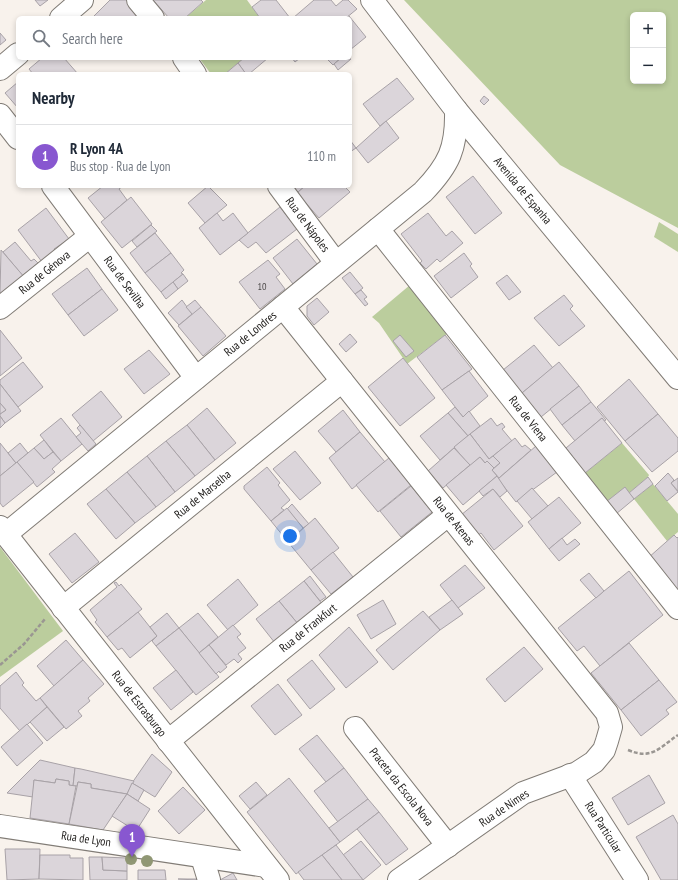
<!DOCTYPE html>
<meta charset="utf-8">
<style>
body{margin:0;font-family:"PT Sans Narrow",sans-serif;background:#f6f6f7;color:#1f2937}
.controls{position:absolute;right:12px;top:12px;display:grid;overflow:hidden;border-radius:6px;box-shadow:0 2px 6px #0003}
.controls button{width:36px;height:36px;display:grid;place-items:center;padding:0;border:0;border-bottom:1px solid #e0e1e3;background:#fff;color:#1f2937;font:20px sans-serif}
.you{position:absolute;left:290px;top:536px;width:14px;height:14px;margin:-10px;border:3px solid #fff;border-radius:50%;background:#1a73e8;box-shadow:0 0 0 6px #1a73e833}
.badge{display:grid;place-items:center;width:26px;height:26px;border-radius:50%;background:#8857d0;color:#fff;font-size:13px;font-weight:700}
.pin{position:absolute;translate:-50% -33px;filter:drop-shadow(0 1px 2px #0008)}
.pin::after{content:'';position:absolute;top:21px;width:14px;height:12px;background:inherit;clip-path:polygon(0 0,100% 0,50% 100%)}
.list{margin:0;padding:0;list-style:none}
h2{display:flex;justify-content:space-between;align-items:center;height:52px;margin:0;padding:0 16px;font-size:17px}
h2 small{font-size:13px;font-weight:400;color:#747a83}
.list li{display:grid;grid-template-columns:26px 1fr auto;gap:12px;align-items:center;box-sizing:border-box;height:64px;padding:0 16px;border-top:1px solid #e0e1e3}
.list b{display:block;font-size:15px;white-space:nowrap}
.list p{margin:0;font-size:13px;white-space:nowrap;color:#747a83}
.list em{font-size:13px;font-style:normal;color:#747a83}
.icon{flex:none;width:22px;height:22px;fill:none;stroke:currentColor;stroke-width:2;stroke-linecap:round;stroke-linejoin:round}
.map{position:relative;flex:none;width:678px;height:880px;overflow:hidden}
.search{position:absolute;background:#fff;box-shadow:0 2px 6px #0003;left:16px;top:16px;width:336px;height:44px;display:flex;align-items:center;gap:10px;box-sizing:border-box;padding:0 14px;border-radius:6px;color:#747a83;font-size:15px}
.panel{position:absolute;background:#fff;box-shadow:0 2px 6px #0003;left:16px;top:72px;width:336px;height:116px;border-radius:6px}
.map>svg:first-child{display:block}
.green{fill:#bbcd9d;fill-rule:evenodd}
.building{fill:#dbd5da;stroke:#a8a2a7}
.lines{fill:none;stroke-linecap:round;stroke-linejoin:round}
.minor-casing{stroke:#817c76;stroke-width:24}
.path{stroke:#9a9692;stroke-width:2.5;stroke-dasharray:4 2;stroke-linecap:butt}
.minor{stroke:#fff;stroke-width:22}
.tree{fill:#909774}
.labels{text-anchor:middle;stroke-width:3.5;stroke-linejoin:round;paint-order:stroke}
.number-label{font-size:10px;fill:#4d4a4a}
.street-label{font-size:12px;fill:#1e1c1a;stroke:#fff}
</style>
<div class="map">
<svg width="678" height="880" viewBox="0 0 678 880">
<rect width="100%" height="100%" fill="#f8f2ec"/>
<g class="green">
<path d="M206,0h41l13,18h-75z"/>
<path d="M404,0h274v228l-118,-63zM633,15h30v66h-30z"/>
<path d="M199,58h45l-19,16h-14z"/>
<path d="M659,222l19,12v18l-24,-15z"/>
<path d="M410,285l38,48 -41,31 -28,-41 -7,-6z"/>
<path d="M622,443l27,32 -1,2 -19,16 -22,8 -22,-28z"/>
<path d="M653,484l25,30v18l-11,9 -33,-42z"/>
<path d="M0,547l63,84 -63,46z"/>
</g>
<g class="building">
<path d="M35,0h13l-8,6z"/>
<path d="M110,0h17l15,18h-50z"/>
<path d="M153,0h48l2,2 -18,16h-16z"/>
<path d="M261,0h15l14,18h-30l-8,-11z"/>
<path d="M314,0h17l5,6 7,-6h5l9,9 -11,9h-53z"/>
<path d="M349,16l17,21 -16,13v-32h-4z"/>
<path d="M0,33l6,7 -6,5z"/>
<path d="M42,58h22l14,16h-45l-4,-5z"/>
<path d="M244,58h24l-19,16h-3l-8,-11z"/>
<path d="M292,58h8l-5,4z"/>
<path d="M326,58h15l-8,7z"/>
<path d="M341,58l10,1 -13,11 -4,-6z"/>
<path d="M238,63l8,11h-21z"/>
<path d="M397,78l17,21 -34,27 -17,-22z"/>
<path d="M18,82v26l-13,-15z"/>
<path d="M484,96l5,4 -5,5 -4,-4z"/>
<path d="M386,121l13,17 -31,25 -12,-15z"/>
<path d="M350,140l6,8 -6,4z"/>
<path d="M473,176l29,37 -27,21 -29,-37z"/>
<path d="M103,186h20l-4,3 8,11 -22,19 -17,-21z"/>
<path d="M208,186l19,19 -22,18 -17,-20z"/>
<path d="M291,186h14l-8,7z"/>
<path d="M305,186h39l6,6 -31,26 -22,-25z"/>
<path d="M131,197l21,27 -30,24 -21,-26z"/>
<path d="M280,207l17,22 -31,24 -10,-11 -8,6 -9,-8z"/>
<path d="M46,208l23,31 -15,10 2,3 -14,10 -24,-32z"/>
<path d="M217,213l6,8 10,-8 15,20 -28,22 -21,-27z"/>
<path d="M428,213l18,23 6,-5 11,12 -23,19 -3,-3 -11,10 -6,-6 2,-2 -21,-27z"/>
<path d="M151,225l6,6 -20,16 -5,-6z"/>
<path d="M155,233l16,20 -26,20 -15,-20z"/>
<path d="M297,239l20,25 -24,20 -20,-26z"/>
<path d="M15,242l16,19 3,-2 4,4 -15,13 -20,-24z"/>
<path d="M1,250l24,28 -22,18 -3,-2z"/>
<path d="M171,253l13,17 -3,3 2,1 -22,18 -16,-19z"/>
<path d="M464,253l8,11 -2,2 8,11 -27,21 -17,-22z"/>
<path d="M268,260l12,14 -4,3 9,12 -25,20 -21,-27z"/>
<path d="M87,268l15,21 -34,26 -16,-21z"/>
<path d="M350,272l13,16 -8,6 -13,-16z"/>
<path d="M183,274l5,7 -10,8 -5,-7z"/>
<path d="M507,275l14,17 -12,8 -13,-17z"/>
<path d="M173,282l5,7 -12,10 -5,-7z"/>
<path d="M102,289l16,21 -34,26 -16,-21z"/>
<path d="M361,290l6,7 -3,2 4,5 -3,2 -10,-12z"/>
<path d="M564,295l9,11 -3,3 15,17 -26,20 -25,-28z"/>
<path d="M317,298l12,14 -15,13 -7,-9v-10z"/>
<path d="M182,300l10,14 -13,11 -11,-12z"/>
<path d="M195,300l6,7 -8,8 -7,-8z"/>
<path d="M201,307l25,29 -23,20 -25,-30z"/>
<path d="M0,330l22,28 -22,18z"/>
<path d="M350,334l7,8 -11,10 -7,-8z"/>
<path d="M400,335l14,16 -8,6 -13,-16z"/>
<path d="M445,335l27,34 -30,21 -25,-33z"/>
<path d="M534,345l19,23 -31,25 -19,-23z"/>
<path d="M149,350l21,24 -26,20 -20,-25z"/>
<path d="M403,358l32,40 -35,28 -32,-39z"/>
<path d="M23,362l20,25 -25,20 -18,-23v-4z"/>
<path d="M559,362l20,24 -38,31 -19,-24z"/>
<path d="M469,371l19,25 -25,21 -21,-27z"/>
<path d="M629,379l29,35 -33,27 -28,-34z"/>
<path d="M0,384l21,27 -16,12 -5,-7v-2l6,-4 -6,-7z"/>
<path d="M579,386l12,16 -29,23 -12,-16z"/>
<path d="M101,391l21,26 -29,24 -21,-26z"/>
<path d="M591,402l15,18 -2,1 -2,-3 -27,23 -13,-16z"/>
<path d="M0,403l6,7 -6,4z"/>
<path d="M455,407l8,10 6,-6 11,15 -12,10 -20,-23z"/>
<path d="M207,408l29,35 -21,17 -28,-35z"/>
<path d="M343,410l17,22 -24,20 -18,-21z"/>
<path d="M448,413l20,23 -28,24 -20,-24z"/>
<path d="M658,414l20,24v13l-26,21 -27,-31z"/>
<path d="M0,416l5,7 -5,5z"/>
<path d="M61,418l21,26 -21,17 -21,-26z"/>
<path d="M491,418l6,8 5,-3 3,4 -3,2 10,12 -23,18 -19,-25z"/>
<path d="M602,418l20,25 -37,30 -19,-25z"/>
<path d="M80,425l16,19 -8,7 -12,-14 5,-4 -4,-5z"/>
<path d="M187,425l28,35 -20,16 -29,-35z"/>
<path d="M360,432l25,30 -33,27 -23,-31z"/>
<path d="M470,434l19,25 4,-3 7,7 -6,5 -7,-7 -2,2 -5,-6 -10,9 -16,-19z"/>
<path d="M515,438l7,9 3,-2 6,5 -32,28 -7,-8 8,-7 -7,-7z"/>
<path d="M44,440l9,12 -9,7 -10,-11z"/>
<path d="M166,441l29,35 -20,16 -28,-36z"/>
<path d="M0,443l16,20 -16,13z"/>
<path d="M20,443l8,10 -12,10 -8,-10z"/>
<path d="M536,446l21,26 -41,30 -18,-23z"/>
<path d="M34,448l10,11 9,-7 8,9 -9,8 3,3 -18,15 -20,-25z"/>
<path d="M454,448l16,17 -27,23 -15,-17z"/>
<path d="M295,451l26,32 -21,17 -27,-31z"/>
<path d="M147,456l28,36 -19,15 -29,-35z"/>
<path d="M480,457l5,6 2,-2 7,7 -2,2 5,6 -34,29 -17,-20z"/>
<path d="M389,458l22,27 -33,27 -22,-27z"/>
<path d="M17,462l17,20 -31,25 -3,-4v-27z"/>
<path d="M267,467l13,16 -2,2 12,15 -9,8 3,2 -13,11 -27,-32v-3z"/>
<path d="M127,472l29,35 -21,16 -29,-34z"/>
<path d="M668,473l6,7 -3,3 7,9 -11,9 -12,-15z"/>
<path d="M497,476l10,15 -7,6 -7,-8 -10,7 -4,-5z"/>
<path d="M648,477l5,7 -19,15 -5,-6z"/>
<path d="M678,478v13l-7,-8z"/>
<path d="M411,486l21,26 -31,25 -21,-26z"/>
<path d="M625,487l9,12 -18,15 -10,-12z"/>
<path d="M532,488l16,18 -16,13 -15,-18z"/>
<path d="M106,489l29,34 -19,16 -29,-35z"/>
<path d="M493,489l30,37 -29,24 -13,-17 -4,3 -16,-21z"/>
<path d="M559,497l22,26 -32,26 -21,-27z"/>
<path d="M292,504l17,20 -6,4 -16,-19z"/>
<path d="M287,508l16,20 -15,14 -17,-21z"/>
<path d="M315,518l24,30 -28,22 -23,-28z"/>
<path d="M75,533l24,29 -27,21 -23,-29z"/>
<path d="M674,535l3,3 1,-1v53l-30,-32z"/>
<path d="M562,538l5,7 8,-6 5,5 -21,17 -10,-12z"/>
<path d="M333,552l20,25 -22,17 -20,-24z"/>
<path d="M465,565l20,23 -27,20 -18,-23z"/>
<path d="M629,571l34,44 -63,51 -16,-20 -7,5 -19,-23z"/>
<path d="M589,573l15,18 -8,7 -16,-18z"/>
<path d="M310,576l16,21 -6,4 -16,-20z"/>
<path d="M238,579l20,26 -30,25 -21,-25z"/>
<path d="M304,581l19,24 -25,19 -19,-23z"/>
<path d="M116,582l3,4 2,-2 21,25 -35,28 -12,-15 2,-2 -7,-10 27,-23 -3,-4z"/>
<path d="M383,600l13,24 -25,15 -14,-24z"/>
<path d="M452,600l11,14 -23,16 -11,-13z"/>
<path d="M279,601l19,23 -23,19 -19,-24z"/>
<path d="M423,611l17,19 -47,40 -17,-20z"/>
<path d="M138,612l19,24 -27,22 -8,-10 -4,2 -11,-13z"/>
<path d="M167,613l12,15 -23,18 -4,-5 5,-5 -7,-9z"/>
<path d="M198,613l20,24 -19,16 -20,-25z"/>
<path d="M233,625l8,9 -4,3 9,11 -8,6 4,5 -4,4 -4,-4 -8,6 -17,-20z"/>
<path d="M349,627l29,35 -32,26 -27,-33z"/>
<path d="M179,628l40,49 -23,18 -40,-49z"/>
<path d="M66,640l17,20 -29,26 -17,-20z"/>
<path d="M629,643l30,37 -38,30 -30,-37z"/>
<path d="M209,645l18,22 -7,6 -1,-2 -3,3 -17,-21z"/>
<path d="M524,647l19,22 -38,33 -19,-23z"/>
<path d="M83,660l21,24 -16,14 2,3 -12,10 4,5 -16,13 -26,-31z"/>
<path d="M312,660l23,29 -25,20 -23,-29z"/>
<path d="M176,670l17,22 -22,18 -18,-22z"/>
<path d="M16,672l8,11 -2,2 14,16 4,-3 7,9 -27,24 -20,-23v-22z"/>
<path d="M659,680l18,22 -11,8 3,4 -28,22 -20,-26z"/>
<path d="M278,684l24,31 -27,20 -24,-29z"/>
<path d="M47,707l17,20 -17,14 -17,-19z"/>
<path d="M27,724l16,19 -26,23 -16,-19z"/>
<path d="M317,735l27,33 -18,14 -27,-33z"/>
<path d="M152,754l20,18 -17,25 -23,-14z"/>
<path d="M40,760l35,8 -2,18 -4,-1v-4l-13,-2 -1,4 -21,-3 -1,17 -26,-4z"/>
<path d="M75,768l6,1 53,12 -7,13 -36,-6v-4l-13,-2 -1,4h-4z"/>
<path d="M344,768l24,31 -30,23 -24,-31z"/>
<path d="M649,775l16,28 -37,22 -16,-27z"/>
<path d="M289,778l51,64 -44,32 -49,-62z"/>
<path d="M56,779l13,2v4l7,1 -7,38 -39,-6 4,-38 21,3z"/>
<path d="M78,782l13,2v4l36,6 -24,36 -34,-6z"/>
<path d="M256,782l11,13 -17,14 -11,-13z"/>
<path d="M132,783l12,7 -6,11 -11,-7z"/>
<path d="M183,787l22,23 -26,24 -21,-23z"/>
<path d="M127,794l23,15 -14,22 -24,-15z"/>
<path d="M368,799l11,13 -39,30 -11,-14z"/>
<path d="M379,812l29,37 -22,16 -29,-36z"/>
<path d="M673,815l5,9v56h-17l-25,-43z"/>
<path d="M361,841l20,24 -18,15 -20,-25z"/>
<path d="M336,845l27,35h-21l-20,-25z"/>
<path d="M5,849h35l-1,30 -32,1z"/>
<path d="M40,855h30v3h13v22l-44,-1z"/>
<path d="M322,855l20,25h-38l-6,-8z"/>
<path d="M89,857h13l1,13 24,1v9h-37z"/>
<path d="M102,857l25,1v13l-24,-1z"/>
<path d="M138,870h27l1,10h-28z"/>
<path d="M233,873l4,7h-17z"/>
<path d="M178,879h19v1z"/>
</g>
<g class="lines">
<defs>
<g id="minor">
<path d="M138,0l15,18"/>
<path id="s1" d="M372,0l84,110 222,268"/>
<path d="M61,18l21,-18"/>
<path d="M184,58l11,16"/>
<path d="M0,69l18,-15"/>
<path d="M0,115l18,23"/>
<path id="s2" d="M53,186l143,192"/>
<path id="s3" d="M279,186l57,77"/>
<path id="s4" d="M378,229l300,379"/>
<path id="s5" d="M283,307l324,406 4,14 -4,14 -3,9 -10,12 -17,11 -54,20 -124,87"/>
<path id="s6" d="M0,308l90,-72"/>
<path id="s7" d="M0,527l278,353"/>
<path id="s8" d="M6,534l417,-342c26,-27 34,-44 33,-82"/>
<path id="s9" d="M63,608l279,-227"/>
<path id="s10" d="M355,728l93,118"/>
<path id="s11" d="M168,741l280,-226"/>
<path id="s12" d="M570,775l67,105"/>
<path id="s13" d="M0,826l266,40"/>
<path d="M202,857l7,23"/>
</g>
</defs>
<use href="#minor" class="minor-casing"/>
<g class="path">
<path d="M0,665l24,-21 21,-25"/>
<path d="M628,750c24,10 31,-2 50,-15"/>
</g>
<use href="#minor" class="minor"/>
</g>
<g class="tree">
<circle cx="131" cy="859" r="6"/>
<circle cx="147" cy="861" r="6"/>
</g>
<g class="labels">
<g class="number-label">
<text x="262" y="290">10</text>
</g>
<g class="street-label">
<text dy="4" stroke="none"><textPath href="#s1" startOffset="243">Avenida de Espanha</textPath></text>
<text dy="4" stroke="none"><textPath href="#s3" startOffset="48">Rua de Nápoles</textPath></text>
<text dy="4" stroke="none"><textPath href="#s6" startOffset="57">Rua de Génova</textPath></text>
<text dy="4" stroke="none"><textPath href="#s2" startOffset="120">Rua de Sevilha</textPath></text>
<text dy="4" stroke="none"><textPath href="#s8" startOffset="316">Rua de Londres</textPath></text>
<text dy="4" stroke="none"><textPath href="#s4" startOffset="242">Rua de Viena</textPath></text>
<text dy="4" stroke="none"><textPath href="#s9" startOffset="180">Rua de Marselha</textPath></text>
<text dy="4" stroke="none"><textPath href="#s5" startOffset="274">Rua de Atenas</textPath></text>
<text dy="4" stroke="none"><textPath href="#s11" startOffset="180">Rua de Frankfurt</textPath></text>
<text dy="4" stroke="none"><textPath href="#s7" startOffset="225">Rua de Estrasburgo</textPath></text>
<text dy="4" stroke="none"><textPath href="#s10" startOffset="75">Praceta da Escola Nova</textPath></text>
<text transform="translate(504 808) rotate(-34)" y="4">Rua de Nimes</text>
<text dy="4" stroke="none"><textPath href="#s12" startOffset="62">Rua Particular</textPath></text>
<text dy="4" stroke="none"><textPath href="#s13" startOffset="87">Rua de Lyon</textPath></text>
</g>
</g>
</svg>
<div class="controls">
<button>+</button>
<button>−</button>
</div>
<div class="you"></div>
<div class="pin badge" style="left:132px;top:857px">1</div>
<div class="search"><svg class="icon" aria-label="search" viewBox="0 0 24 24"><circle cx="10" cy="10" r="6"/><path d="M15 15l6 6"/></svg>Search here</div>
<section class="panel">
<h2>Nearby<small></small></h2>
<ul class="list">
<li><span class="badge">1</span><div><b>R Lyon 4A</b><p>Bus stop · Rua de Lyon</p></div><em>110 m</em></li>
</ul>
</section>
</div>
